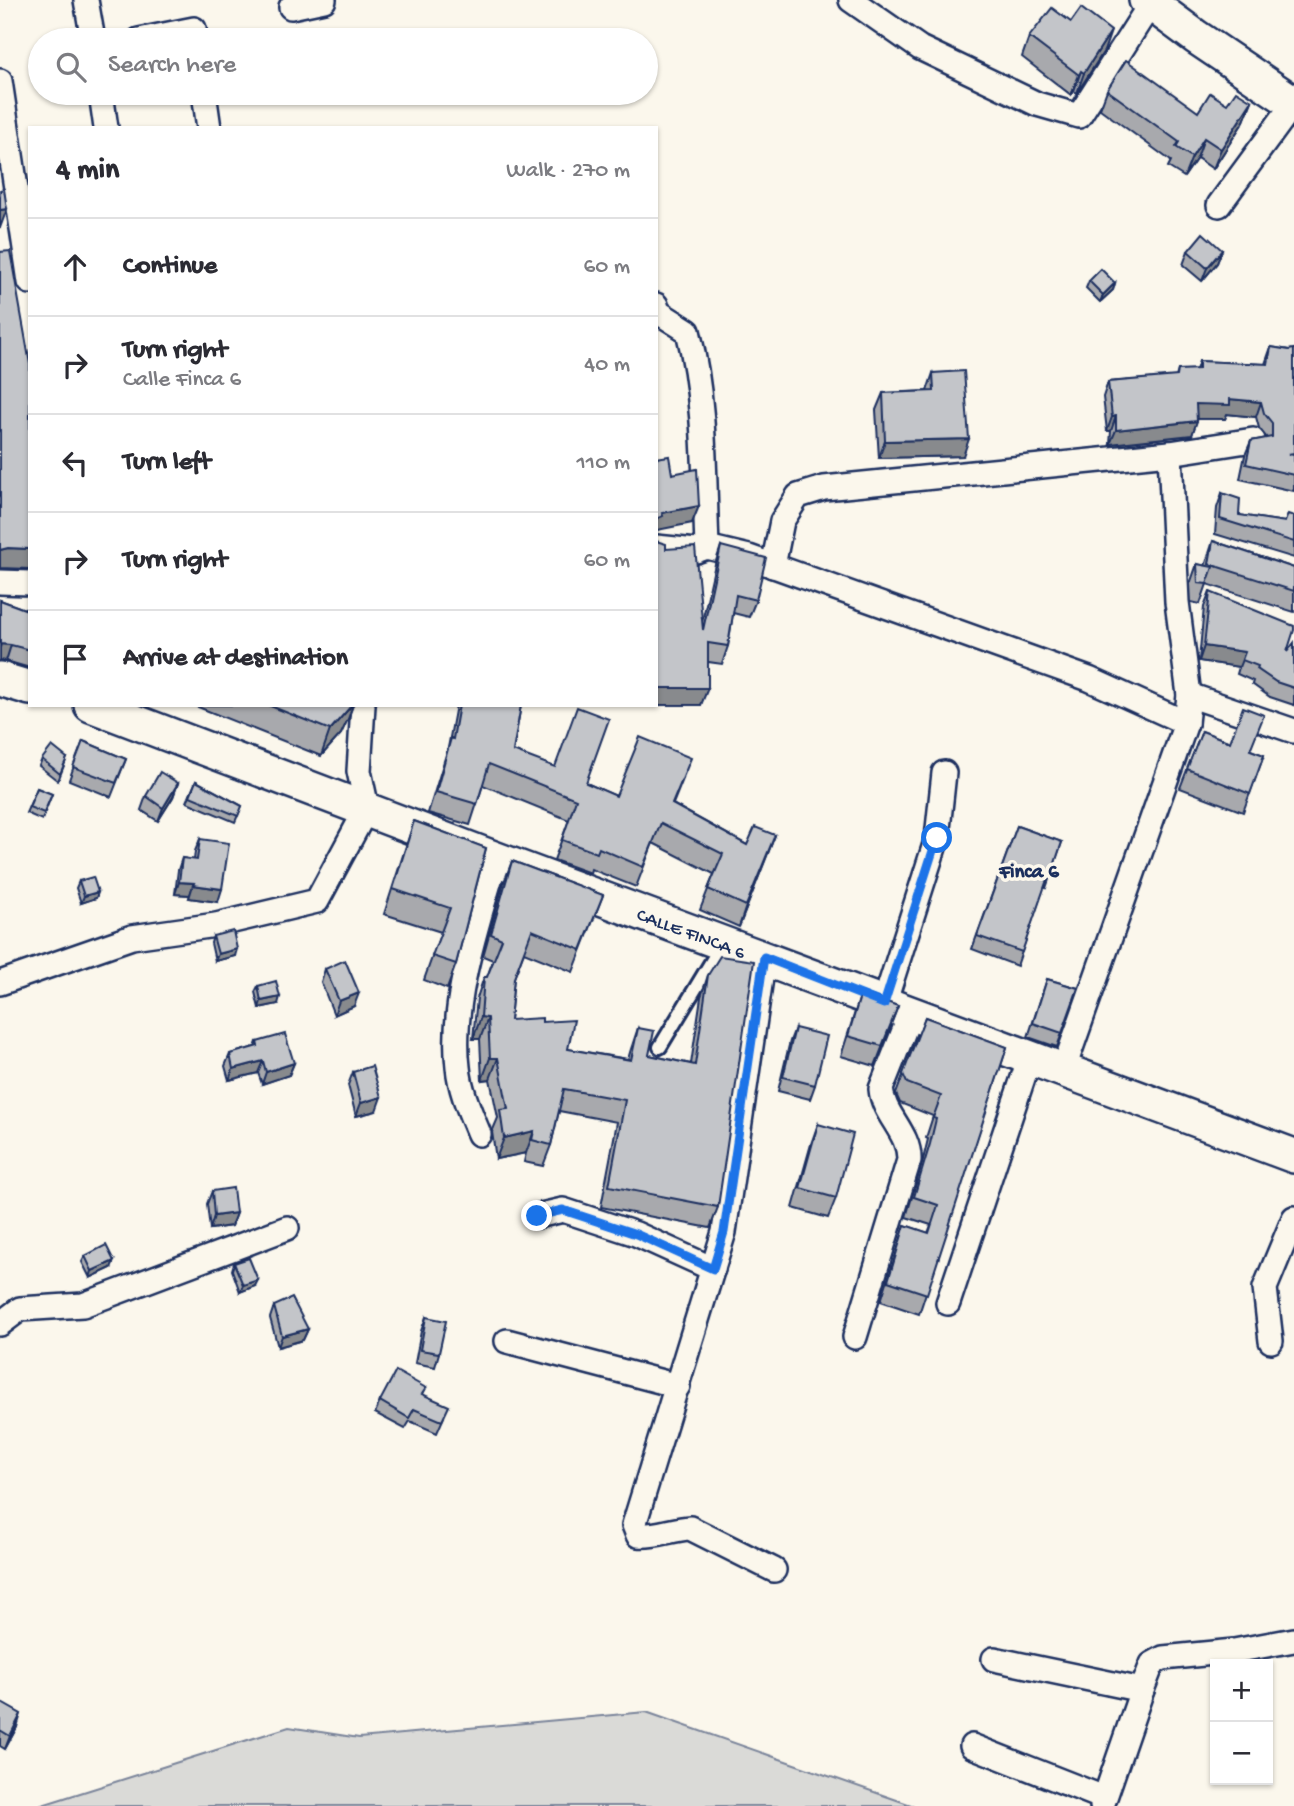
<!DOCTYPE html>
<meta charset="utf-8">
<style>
body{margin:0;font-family:"Gochi Hand",sans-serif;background:#f7f7f7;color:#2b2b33}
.controls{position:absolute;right:21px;bottom:21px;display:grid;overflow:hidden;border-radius:0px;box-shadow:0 2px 5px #0004}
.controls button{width:63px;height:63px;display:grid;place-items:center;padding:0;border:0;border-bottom:2px solid #e1e1e2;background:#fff;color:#2b2b33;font:35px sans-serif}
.stop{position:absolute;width:21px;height:21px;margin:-16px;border:5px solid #1a73e8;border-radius:50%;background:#fff}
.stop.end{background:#1a73e8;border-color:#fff;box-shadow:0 2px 7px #0008}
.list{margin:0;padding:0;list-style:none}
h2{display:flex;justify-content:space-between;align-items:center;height:91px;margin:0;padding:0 28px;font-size:30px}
h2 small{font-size:23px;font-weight:400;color:#7c7c81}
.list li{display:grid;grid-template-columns:46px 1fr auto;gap:21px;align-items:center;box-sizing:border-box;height:98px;padding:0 28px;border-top:2px solid #e1e1e2}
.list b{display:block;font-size:26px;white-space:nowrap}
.list p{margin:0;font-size:23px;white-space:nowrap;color:#7c7c81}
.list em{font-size:23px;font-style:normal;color:#7c7c81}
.icon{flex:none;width:38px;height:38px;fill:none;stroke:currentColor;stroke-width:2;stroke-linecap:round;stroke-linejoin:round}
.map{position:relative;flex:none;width:1294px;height:1806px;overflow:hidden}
.search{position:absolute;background:#fff;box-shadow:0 2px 5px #0004;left:28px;top:28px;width:630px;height:77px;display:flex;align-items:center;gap:18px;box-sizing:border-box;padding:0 24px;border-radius:38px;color:#7c7c81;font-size:26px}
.panel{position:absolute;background:#fff;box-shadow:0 2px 5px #0004;left:28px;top:126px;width:630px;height:581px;border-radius:0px}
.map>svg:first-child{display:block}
.green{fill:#dadad7;stroke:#7a849a;stroke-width:2}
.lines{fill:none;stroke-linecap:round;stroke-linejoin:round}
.lane-casing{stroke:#1b2f5e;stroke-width:18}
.street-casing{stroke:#1b2f5e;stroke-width:28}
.secondary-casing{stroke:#1b2f5e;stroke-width:38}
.lane{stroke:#fbf7ec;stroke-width:12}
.street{stroke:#fbf7ec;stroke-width:23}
.secondary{stroke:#fbf7ec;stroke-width:33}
.wall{fill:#a8a9ad;stroke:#1b2f5e;stroke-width:2}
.shaded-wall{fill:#888a8d;stroke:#1b2f5e;stroke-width:2}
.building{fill:#c3c5c9;stroke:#1b2f5e;stroke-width:2}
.route{stroke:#1a73e8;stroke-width:9}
.labels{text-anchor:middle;stroke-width:7;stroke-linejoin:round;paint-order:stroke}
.street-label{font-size:19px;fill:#1b2f5e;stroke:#fbf7ec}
.neighbourhood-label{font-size:21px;font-weight:bold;fill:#1b2f5e;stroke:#fbf7ec}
</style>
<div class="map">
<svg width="1294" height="1806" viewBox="0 0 1294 1806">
<rect width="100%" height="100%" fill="#fbf7ec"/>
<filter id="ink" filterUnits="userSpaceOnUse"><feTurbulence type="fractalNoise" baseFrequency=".0143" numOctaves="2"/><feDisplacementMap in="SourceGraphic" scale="14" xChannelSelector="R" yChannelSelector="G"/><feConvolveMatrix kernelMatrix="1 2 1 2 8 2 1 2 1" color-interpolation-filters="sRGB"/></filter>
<g filter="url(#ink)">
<path class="green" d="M646,1712l268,94h-875l250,-79 70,11z"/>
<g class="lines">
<defs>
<path id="lane" d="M660,1047l61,-101"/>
<g id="street">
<path d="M86,0l7,40"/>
<path d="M851,0l69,48 117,56 42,12 72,-113"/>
<path d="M291,7l33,-7"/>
<path d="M139,40l55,-11 1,11"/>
<path d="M0,81l30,201"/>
<path d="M101,93l5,35"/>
<path d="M204,93l5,35"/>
<path d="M1219,205l75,-102"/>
<path d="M656,305l2,7 30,19c18,70 16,144 19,216"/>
<path d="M656,547l40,4 11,-4 42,10 340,122 97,44"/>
<path d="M773,566l9,-45 16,-25 26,-8 346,-35 83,-13"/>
<path d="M0,582l30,1"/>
<path d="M1189,695l105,36"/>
<path d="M764,957l-40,275 -90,293 4,10c17,2 34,-6 52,-7l84,42"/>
<path d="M0,983l132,-46 84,-12 101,-24 50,-93 -8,-37 4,-66"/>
<path d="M884,1004l53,-166 7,-65"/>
<path d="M1063,1071l123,-348 3,-28 -12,-93 -7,-149"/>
<path d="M479,1134c-9,-22 -19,-44 -21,-67 -8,-65 20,-145 38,-208"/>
<path d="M537,1216l26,-6 73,24 77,35"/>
<path d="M948,1303l82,-246"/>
<path d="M0,1324l20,-15 63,-4 204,-77"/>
<path d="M855,1337l54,-177c1,-27 -26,-45 -28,-71l30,-76"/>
<path d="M507,1341l171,45"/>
<path d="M1271,1341l-6,-53 29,-70"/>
<path d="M994,1659l148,31 10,-26 11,-6 71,-7 60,-11"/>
<path d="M972,1746l132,52"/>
<path d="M1102,1806l40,-116"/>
</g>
<g id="secondary">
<path d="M1146,0l50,37 98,66"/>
<path d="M0,679l30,9"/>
<path id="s1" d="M91,705l405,154 798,297"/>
</g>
</defs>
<use href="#lane" class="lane-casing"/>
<use href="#street" class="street-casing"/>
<use href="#secondary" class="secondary-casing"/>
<use href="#lane" class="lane"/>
<use href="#street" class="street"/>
<use href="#secondary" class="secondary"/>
</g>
<g class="wall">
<path d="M1029,37l75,14 -27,42 -3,-2 -3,4 -49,-38z"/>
<path d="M1107,90l91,22 29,-8 25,-3 -8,20 -31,48 -16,-11 -13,19 -16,-10 3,-6 -71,-52z"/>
<path d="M1222,250l-5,13 -15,18 -19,-16 5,-14z"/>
<path d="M1089,281l26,2 -2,7 -13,12 -14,-14z"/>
<path d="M1271,347l18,3 5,-1v142l-54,-12 5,-24 6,-14 16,-3 -8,-10 -3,-11 -29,-3 -2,5h-28l-5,16 -82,9 1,-13h-4l-4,-34 5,-15 68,-5 2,-7h18l3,-9 66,3z"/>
<path d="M933,373l30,83 -84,2 -3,-48 7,-17 44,-2z"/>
<path d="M1222,493l17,22 46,7 9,-6v42l-79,-24 2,-26z"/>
<path d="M1213,541l81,27v44l-87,-28 -7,20 -9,-2 -1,-18 7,-20 8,2z"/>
<path d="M721,546l35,54 -7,17 -16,-4 -5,33 -6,18 -14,-2 -7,43h-52h7l10,-156 36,73 13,-58z"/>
<path d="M1210,592l77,60 7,-9v62l-24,-8 -18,-13 1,-3 -16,-7 2,-7 -40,-6 5,-54z"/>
<path d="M0,600l30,11v57l-24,-7 -6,-1z"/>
<path d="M193,705h160l-12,29 -20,22z"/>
<path d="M456,705h65l-8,46 103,45 67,-17 -10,25 74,41 28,-10 -36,92 -39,-17 14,-36 -61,-31 -17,44 -45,-18 -1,4 -36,-13 15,-40 -86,-35 -13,40 -42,-12 20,-65z"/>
<path d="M1202,731l62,24 -21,57 -63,-24z"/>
<path d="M83,741l43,18 -15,38 -42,-17z"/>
<path d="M67,758l-9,23 -19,-15 3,-7z"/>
<path d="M196,781l46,25 -7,16 -48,-20z"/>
<path d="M178,783l-5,14 -15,24 -17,-11 5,-14z"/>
<path d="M37,788l15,6 -10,26 -16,-7z"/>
<path d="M414,821l72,27 -30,116 -9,25 -23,-9 17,-48 -57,-18z"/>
<path d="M1017,826l45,16 -16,46 -2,-1 -27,79 -45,-17z"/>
<path d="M200,839l18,63 -29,-4 1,-3 -15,-1 3,-24 4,-12 12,2 1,-9z"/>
<path d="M512,861l91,34 -30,77 -49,-20 -10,26 -4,42 32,2 26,27 60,10 3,-10 7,-21 11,27 42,9 10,-67 7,-22 10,232 -8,21 -109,-21 16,-85 -58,-11 -8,34 -8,21 -19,-4 2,-9 -30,6 -4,-27 6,-14 -8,-39 -8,1 -2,-41h-7l4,-41 7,-21h3l6,-17 -10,-4 21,-74z"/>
<path d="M79,881l19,11 -2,6 -15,5 -5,-15z"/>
<path d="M213,936l22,20 -20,5 -4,-18z"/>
<path d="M325,969l29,37 -20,9 -13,-33z"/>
<path d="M1047,979l31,9 -21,59 -29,-10z"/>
<path d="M258,986l20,18 -19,4 -4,-16z"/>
<path d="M861,993l37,13 -23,60 -34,-10z"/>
<path d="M925,1017l82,30 -88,267 -38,-13 24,-76 23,8 3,-8 -25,-8 16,-53 6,-25 -2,-1 7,-22 -33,-13 -4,-9z"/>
<path d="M795,1028l20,57 -5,14 -32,-8 12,-50z"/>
<path d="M257,1042l37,21 -5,12 -27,9 -4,-11 -29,7 -4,-14 5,-12 25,-7z"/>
<path d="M353,1072l23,39 -20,5 -8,-31z"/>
<path d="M818,1124l18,74 -8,20 -35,-10 18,-64z"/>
<path d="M212,1191l24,22 -5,13 -21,3 -3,-25z"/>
<path d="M85,1256l26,12 -21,10 -8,-16z"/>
<path d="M234,1263l21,23 -15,6 -8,-22z"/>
<path d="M274,1306l34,23 -5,11 -25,7 -8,-29z"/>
<path d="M426,1317l13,36 -4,14 -20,-4 6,-32z"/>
<path d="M426,1388l-3,6 21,23 -7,16 -27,-12 -5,8 -30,-16 5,-12z"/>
<path d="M0,1702l17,25 -12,22 -5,-3z"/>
</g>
<g class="shaded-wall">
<path d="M1111,31l-7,20 -27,42 7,-20z"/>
<path d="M1081,71l-7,20 -3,4 8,-20z"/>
<path d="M1252,101l-8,20 -31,48 8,-20z"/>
<path d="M1204,138l-7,20 -13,19 8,-20z"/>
<path d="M7,209l-7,19v-18z"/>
<path d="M1222,250l-5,13 -15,18 5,-13z"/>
<path d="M1115,283l-2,7 -13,12 3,-7z"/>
<path d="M1230,399l31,3 -5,15 -29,-3 -2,5h-34l5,-15z"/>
<path d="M1116,416l-5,15h-4l5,-14z"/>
<path d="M1197,421l-5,14 -82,9 6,-14z"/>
<path d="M969,439l-6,17 -84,2 6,-17z"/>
<path d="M699,506l-7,17 -35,7 -1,3v-14l6,-6z"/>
<path d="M8,548l22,1v20l-30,-1v-18z"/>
<path d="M1,644l10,1 -5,16 -6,-1v-12z"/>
<path d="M1204,646l41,6 -6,15 -40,-6z"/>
<path d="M656,688h52l-7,17h-52h7z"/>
<path d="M352,705h1l-5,14 -7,15 -20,22 9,-26z"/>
<path d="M178,783l-5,14 -15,24 5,-13z"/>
<path d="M775,835l-8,21 -28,71 7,-21z"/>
<path d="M179,882l15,1 -4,12 -15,-1z"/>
<path d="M193,885l29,4 -4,13 -29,-4z"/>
<path d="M98,892l-2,6 -15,5 3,-7z"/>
<path d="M237,949l-2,7 -20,5 3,-7z"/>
<path d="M359,993l-5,13 -20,9 5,-14z"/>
<path d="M280,997l-2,7 -19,4 2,-7z"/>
<path d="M481,1017l7,1 -8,21h-7z"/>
<path d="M490,1058h8l-8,21 -8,1z"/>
<path d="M263,1061l-5,12 -29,7 4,-11z"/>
<path d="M294,1063l-5,12 -27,9 4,-12z"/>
<path d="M381,1097l-5,14 -20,5 5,-13z"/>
<path d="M534,1131l-8,22 -30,6 8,-21z"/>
<path d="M236,1213l-5,13 -21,3 4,-13z"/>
<path d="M114,1261l-3,7 -21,10 2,-7z"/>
<path d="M258,1280l-3,6 -15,6 3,-7z"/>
<path d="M308,1329l-5,11 -25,7 4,-11z"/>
<path d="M21,1714l-4,13 -12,22 5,-13z"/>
</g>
<g class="building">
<path d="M1052,8l19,14 10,-14 30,23 -27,42 -3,-2 -2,4 -50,-38z"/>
<path d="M1126,60l72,52 12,-19 17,11 9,-13 16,10 -31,48 -17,-11 -12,19 -16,-10 3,-5 -72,-52z"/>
<path d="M4,189l3,20 -7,1v-20z"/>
<path d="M1203,233l19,17 -15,18 -19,-17z"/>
<path d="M10,251l20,113v185l-22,-1 -8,2v-298z"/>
<path d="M1101,269l14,14 -12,12 -14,-14z"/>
<path d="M1271,347l18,3 5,-1v104l-6,1 6,1v20l-48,-11 5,-23 21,-4v-14l-8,-10 -3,-11 -31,-3v6l-34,-1 1,17 -81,9v-14l-4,1 -4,-35 69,-6 1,-6 21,-1v-8l69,3z"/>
<path d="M964,371l5,68 -84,2 -2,-48 51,-2 -1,-18z"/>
<path d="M669,456l3,18 25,-5 2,37 -37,7 1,3 -7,3v-61z"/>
<path d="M1222,493l18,6 -1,16 46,7 3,-8 6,2v26l-74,-23z"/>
<path d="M656,541l10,3v5l29,-2 8,83 18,-84 45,12 -10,42 -20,-5 -8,51 -20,-3v45h-52z"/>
<path d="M1213,541l81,27v23l-85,-27z"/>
<path d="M1197,564l16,3 -6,17 -9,-1z"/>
<path d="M1210,592l84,34v4l-7,22 7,-9v45l-18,-6 -19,-13 1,-3 -16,-6 3,-8 -41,-6z"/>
<path d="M0,600l30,11v39l-19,-5 -11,-1z"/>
<path d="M268,705h84l-22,25z"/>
<path d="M459,705h62l-8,46 42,16 22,-60 32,12 -23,64 30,13 24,-59 51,21 -19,46 75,41 8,-18 20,8 -29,71 -38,-17 15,-35 -62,-31 -18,44 -44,-19 -2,5 -35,-13 14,-41 -87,-35 -12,40 -41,-12 15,-54 2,1z"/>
<path d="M1243,707l21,8 -14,35 14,5 -14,39 -63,-25 15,-38 28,11z"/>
<path d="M83,741l43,18 -10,24 -43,-16z"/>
<path d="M52,746l15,12 -7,16 -18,-15z"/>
<path d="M160,772l18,11 -15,25 -17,-12z"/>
<path d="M196,781l46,25 -4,10 -48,-20z"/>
<path d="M37,788l15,6 -8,19 -15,-6z"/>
<path d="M414,821l72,27 -30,116 -24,-8 18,-48 -57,-19z"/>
<path d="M1017,826l45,16 -11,33 -2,-1 -27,78 -45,-16z"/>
<path d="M200,839l29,4 -7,46 -29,-4 1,-2 -15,-1 3,-24 15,2z"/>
<path d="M512,861l91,34 -22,55 -49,-20 -18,48 -4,42 32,-2v4l32,-2 -6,29 63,11 7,-32 16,3 -5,24 46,10 13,-90 12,-19 34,5 -36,246 -109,-21 16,-86 -61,-11 -13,56 -19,-5 2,-9 -30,7 -4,-28 8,-1 -10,-51h-8l-2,-40 -7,-1 3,-40h3l15,-38 -11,-5z"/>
<path d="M93,877l5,15 -14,4 -5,-15z"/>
<path d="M233,931l4,18 -19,5 -5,-18z"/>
<path d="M345,960l14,33 -20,8 -14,-32z"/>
<path d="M1047,979l31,9 -16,45 -29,-10z"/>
<path d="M276,981l4,16 -19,4 -3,-15z"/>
<path d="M861,993l37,13 -16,40 -34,-10z"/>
<path d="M925,1017l82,30 -80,247 -39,-13 17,-56 24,8 9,-28 -24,-8 16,-53 6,-25 -3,-1 8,-22 -34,-13 -4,-9z"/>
<path d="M795,1028l32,8 -12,49 -32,-8z"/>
<path d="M285,1034l9,29 -28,9 -3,-11 -30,8 -3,-15 28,-8 -1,-4z"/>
<path d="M372,1066l9,31 -20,6 -8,-31z"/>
<path d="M818,1124l35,10 -17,64 -36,-10z"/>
<path d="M233,1188l3,25 -22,3 -2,-25z"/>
<path d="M106,1245l8,16 -22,10 -7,-15z"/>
<path d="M249,1258l9,22 -15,5 -9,-22z"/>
<path d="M292,1298l16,31 -26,7 -8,-30z"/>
<path d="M426,1317l20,4 -7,32 -19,-3z"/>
<path d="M396,1371l30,17 -4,6 27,12 -7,15 -28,-12 -5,9 -29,-17z"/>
<path d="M0,1702l21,12 -11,22 -10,-6z"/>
</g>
</g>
<g class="lines" filter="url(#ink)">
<path class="route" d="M537,1216l26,-6 73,24 77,35 11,-37 40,-275 120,47 53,-166"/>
</g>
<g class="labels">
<g class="street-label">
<text dy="7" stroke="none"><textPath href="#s1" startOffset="642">CALLE FINCA 6</textPath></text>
</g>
<g class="neighbourhood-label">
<text x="1029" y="877">Finca 6</text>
</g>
</g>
</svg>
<div class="controls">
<button>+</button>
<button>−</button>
</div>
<div class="stop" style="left:937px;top:838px"></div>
<div class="stop end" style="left:537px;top:1216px"></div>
<div class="search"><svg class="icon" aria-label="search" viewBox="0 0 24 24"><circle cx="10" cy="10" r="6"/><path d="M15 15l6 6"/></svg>Search here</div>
<section class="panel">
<h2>4 min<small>Walk · 270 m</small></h2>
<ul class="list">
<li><svg class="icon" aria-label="ahead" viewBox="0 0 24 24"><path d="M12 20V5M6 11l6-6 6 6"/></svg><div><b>Continue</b></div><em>60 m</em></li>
<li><svg class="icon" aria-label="right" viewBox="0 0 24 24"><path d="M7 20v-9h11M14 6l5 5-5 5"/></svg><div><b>Turn right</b><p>Calle Finca 6</p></div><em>40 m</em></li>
<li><svg class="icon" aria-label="left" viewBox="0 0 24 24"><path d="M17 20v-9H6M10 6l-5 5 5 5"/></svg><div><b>Turn left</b></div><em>110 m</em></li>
<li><svg class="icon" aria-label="right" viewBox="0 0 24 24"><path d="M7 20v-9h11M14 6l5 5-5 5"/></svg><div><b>Turn right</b></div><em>60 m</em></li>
<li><svg class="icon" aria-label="arrive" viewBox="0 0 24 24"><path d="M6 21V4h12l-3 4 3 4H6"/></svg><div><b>Arrive at destination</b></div></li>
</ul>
</section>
</div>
